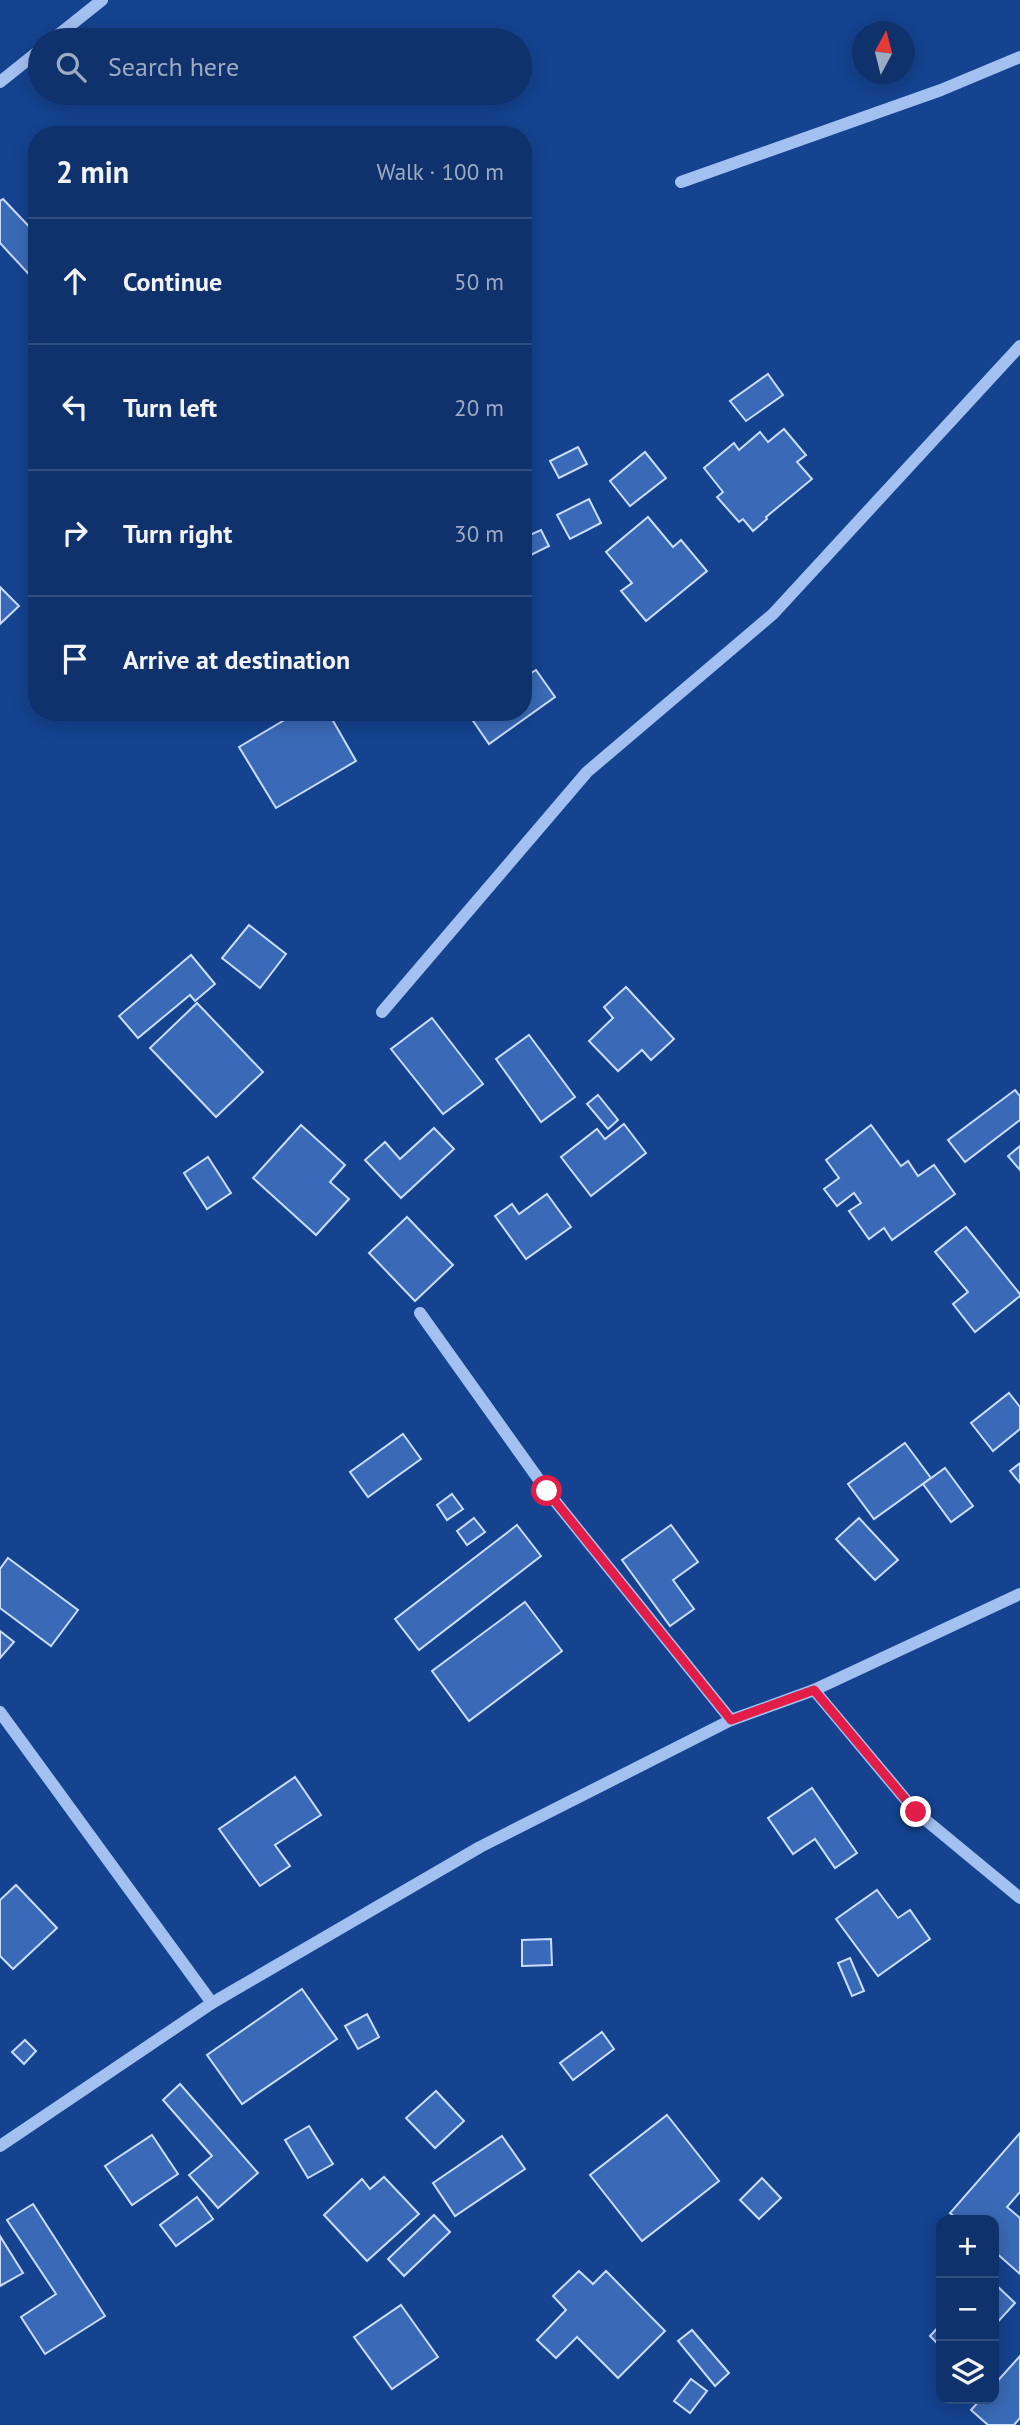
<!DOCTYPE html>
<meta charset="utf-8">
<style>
body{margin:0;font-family:"PT Sans",sans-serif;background:#193a72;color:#f1f3f6}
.controls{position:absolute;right:21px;bottom:21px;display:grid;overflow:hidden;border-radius:14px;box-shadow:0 4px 18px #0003}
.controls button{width:63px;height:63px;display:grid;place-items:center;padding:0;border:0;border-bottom:2px solid #304d7f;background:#10326c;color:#f1f3f6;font:35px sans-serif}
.compass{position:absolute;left:852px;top:21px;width:63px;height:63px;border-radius:50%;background:#10326c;box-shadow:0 4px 18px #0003;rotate:7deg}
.stop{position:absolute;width:21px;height:21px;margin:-16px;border:5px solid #e11d48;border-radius:50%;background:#fff}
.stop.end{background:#e11d48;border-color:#fff;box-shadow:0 2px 7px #0008}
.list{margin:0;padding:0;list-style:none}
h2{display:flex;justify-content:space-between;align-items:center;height:91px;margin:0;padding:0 28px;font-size:30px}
h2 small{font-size:23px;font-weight:400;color:#9caac2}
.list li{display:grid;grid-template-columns:46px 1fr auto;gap:21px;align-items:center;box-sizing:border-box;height:126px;padding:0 28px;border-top:2px solid #304d7f}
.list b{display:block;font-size:26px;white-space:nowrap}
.list em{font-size:23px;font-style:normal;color:#9caac2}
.icon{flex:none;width:38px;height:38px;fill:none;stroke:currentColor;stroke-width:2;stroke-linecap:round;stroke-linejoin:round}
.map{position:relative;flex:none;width:1020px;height:2425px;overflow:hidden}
.search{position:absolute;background:#10326c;box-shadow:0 4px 18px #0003;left:28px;top:28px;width:504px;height:77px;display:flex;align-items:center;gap:18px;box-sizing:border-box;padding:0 24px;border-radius:38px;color:#9caac2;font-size:26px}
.panel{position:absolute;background:#10326c;box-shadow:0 4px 18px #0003;left:28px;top:126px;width:504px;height:595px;border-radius:28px}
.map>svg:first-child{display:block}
.building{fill:#3a6ab7;stroke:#c9ddfc;stroke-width:2}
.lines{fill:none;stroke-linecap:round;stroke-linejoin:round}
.minor{stroke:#a2c0f0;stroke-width:12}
.route{stroke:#e11d48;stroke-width:9}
</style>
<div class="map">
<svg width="1020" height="2425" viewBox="0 0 1020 2425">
<rect width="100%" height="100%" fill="#154390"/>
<g class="building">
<path d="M3,199l34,36v48l-37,-40v-42z"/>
<path d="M768,374l15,21 -37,26 -16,-20z"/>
<path d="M784,429l22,26 -9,7 15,17 -46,38 1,2 -14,12 -10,-12 -4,3 -22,-25 6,-5 -19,-24 30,-25 5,7 21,-18 8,10z"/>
<path d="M578,447l9,17 -28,14 -9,-17z"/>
<path d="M645,452l21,26 -36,28 -20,-25z"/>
<path d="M589,499l12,24 -31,16 -13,-24z"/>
<path d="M648,517l25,30 8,-7 26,31 -61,50 -25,-30 11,-8 -26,-31z"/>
<path d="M541,530l8,16 -26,13v-21z"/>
<path d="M0,587l19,19 -19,18z"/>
<path d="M536,670l19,27 -66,47 -22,-32h56v-34z"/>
<path d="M298,712h30l28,49 -80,47 -37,-61z"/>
<path d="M249,925l37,29 -26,34 -38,-30z"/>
<path d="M191,955l24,29 -20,17 -5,-6 -52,43 -19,-22z"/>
<path d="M626,987l48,52 -23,21 -9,-10 -24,21 -29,-30 24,-23 -9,-11z"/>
<path d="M197,1003l66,69 -47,45 -66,-69z"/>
<path d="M432,1018l51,66 -40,30 -52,-65z"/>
<path d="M529,1035l46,62 -34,25 -45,-63z"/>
<path d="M1015,1090l5,6v24l-55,42 -17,-22z"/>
<path d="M598,1095l20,25 -10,9 -21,-25z"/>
<path d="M624,1124l22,29 -55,43 -30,-39 36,-28 8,10z"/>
<path d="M301,1125l44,40 -15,17 19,17 -33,36 -63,-57z"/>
<path d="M871,1125l30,41 7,-5 10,15 16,-11 21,29 -63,46 -8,-12 -15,11 -20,-28 12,-8 -7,-10 -17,13 -13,-17 15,-11 -13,-18z"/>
<path d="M434,1128l20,21 -53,49 -36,-38 20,-18 15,17z"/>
<path d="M1020,1146v24l-12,-14z"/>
<path d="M208,1157l23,36 -24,16 -23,-36z"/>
<path d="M547,1194l24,33 -45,32 -31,-43 17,-12 7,10z"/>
<path d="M407,1217l46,48 -38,36 -46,-48z"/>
<path d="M966,1227l54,67v2l-45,36 -22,-28 15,-12 -33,-40z"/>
<path d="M1009,1393l11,14v22l-27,22 -22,-28z"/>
<path d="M403,1434l18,25 -53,38 -18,-25z"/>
<path d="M905,1443l26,35 -57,41 -26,-35z"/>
<path d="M1020,1463v20l-10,-12z"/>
<path d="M945,1468l28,38 -22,16 -28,-38z"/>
<path d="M452,1494l11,15 -16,11 -10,-15z"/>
<path d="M474,1518l11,14 -18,13 -10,-14z"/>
<path d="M859,1518l39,42 -23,20 -39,-41z"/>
<path d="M517,1525l24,31 -122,94 -24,-31z"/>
<path d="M671,1525l27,37 -25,18 21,29 -24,17 -48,-66z"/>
<path d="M8,1558l70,52 -27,36 -51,-38v-39z"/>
<path d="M525,1602l37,49 -93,70 -37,-50z"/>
<path d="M0,1631l14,11 -14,16z"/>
<path d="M295,1777l26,38 -46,30 15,21 -30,20 -41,-57z"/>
<path d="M812,1788l45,65 -22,15 -20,-29 -22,15 -25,-36z"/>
<path d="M16,1885l41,43 -44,41 -13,-13v-56z"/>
<path d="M877,1890l21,28 12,-8 20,29 -52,37 -42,-57z"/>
<path d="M551,1939l1,26 -30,1v-26z"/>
<path d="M850,1958l14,33 -12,5 -14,-33z"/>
<path d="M302,1989l35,50 -95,65 -35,-49z"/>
<path d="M367,2014l12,23 -21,12 -13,-23z"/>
<path d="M602,2032l12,17 -41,31 -13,-17z"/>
<path d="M25,2040l11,11 -12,13 -12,-12z"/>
<path d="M180,2084l78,89 -40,35 -29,-33 23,-19 -49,-56z"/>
<path d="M436,2091l28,30 -29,27 -29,-30z"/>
<path d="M667,2115l52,66 -77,60 -52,-66z"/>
<path d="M309,2126l24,38 -25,14 -23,-38z"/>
<path d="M1020,2133v59l-13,15 13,11v56l-26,-23v-31h-35l-9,-7z"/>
<path d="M152,2135l26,39 -46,31 -27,-39z"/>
<path d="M502,2136l23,33 -70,47 -22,-33z"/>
<path d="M384,2177l35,37 -52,47 -43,-46 38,-36 8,10z"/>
<path d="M762,2178l19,20 -22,21 -19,-19z"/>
<path d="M197,2197l16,22 -37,27 -16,-21z"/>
<path d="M33,2204l72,112 -60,38 -24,-37 35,-23 -49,-74z"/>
<path d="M434,2215l16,17 -46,44 -16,-17z"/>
<path d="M0,2236l23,37 -23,13z"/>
<path d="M579,2271l14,13 13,-13 59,60 -47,47 -41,-41 -21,21 -19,-18 29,-30 -13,-14z"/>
<path d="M994,2283l21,20 -21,23z"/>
<path d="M401,2305l37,52 -46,32 -38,-52z"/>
<path d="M941,2324v23l-11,-11z"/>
<path d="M692,2330l37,43 -14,13 -37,-45z"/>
<path d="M1020,2356v62l-6,7h-26l-17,-15 10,-11h13v-14z"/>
<path d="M691,2379l16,12 -17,22 -16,-12z"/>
</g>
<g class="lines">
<g class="minor">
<path d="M52,40l50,-40"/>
<path d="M0,82l40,-32"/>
<path d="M681,182l260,-92 79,-33"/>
<path d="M382,1012l205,-240 186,-158 247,-268"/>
<path d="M420,1313l127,178 184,229"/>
<path d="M814,1690l102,122 104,86"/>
<path d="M0,1712l212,291"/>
<path d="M0,2146l212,-143 268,-156 251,-127 83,-30 206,-96"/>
</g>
</g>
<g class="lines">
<path class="route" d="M547,1491l184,229 83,-30 102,122"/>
</g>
</svg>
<div class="controls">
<button>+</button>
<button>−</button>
<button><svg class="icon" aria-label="layers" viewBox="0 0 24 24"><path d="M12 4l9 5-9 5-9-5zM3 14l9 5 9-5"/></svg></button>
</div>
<svg class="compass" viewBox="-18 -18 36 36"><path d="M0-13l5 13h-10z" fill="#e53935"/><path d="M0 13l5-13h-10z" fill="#9caac2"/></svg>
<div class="stop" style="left:547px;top:1491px"></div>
<div class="stop end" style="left:916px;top:1812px"></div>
<div class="search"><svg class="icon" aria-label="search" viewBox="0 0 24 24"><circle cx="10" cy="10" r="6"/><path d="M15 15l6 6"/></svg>Search here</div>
<section class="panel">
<h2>2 min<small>Walk · 100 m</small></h2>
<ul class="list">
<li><svg class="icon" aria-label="ahead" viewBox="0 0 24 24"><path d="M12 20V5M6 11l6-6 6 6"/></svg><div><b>Continue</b></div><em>50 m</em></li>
<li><svg class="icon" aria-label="left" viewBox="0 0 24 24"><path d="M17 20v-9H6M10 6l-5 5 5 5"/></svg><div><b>Turn left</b></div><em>20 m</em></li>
<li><svg class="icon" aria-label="right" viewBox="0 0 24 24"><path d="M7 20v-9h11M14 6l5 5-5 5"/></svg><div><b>Turn right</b></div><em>30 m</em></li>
<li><svg class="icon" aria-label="arrive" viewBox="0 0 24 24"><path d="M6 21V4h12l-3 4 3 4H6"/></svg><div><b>Arrive at destination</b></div></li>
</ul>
</section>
</div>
